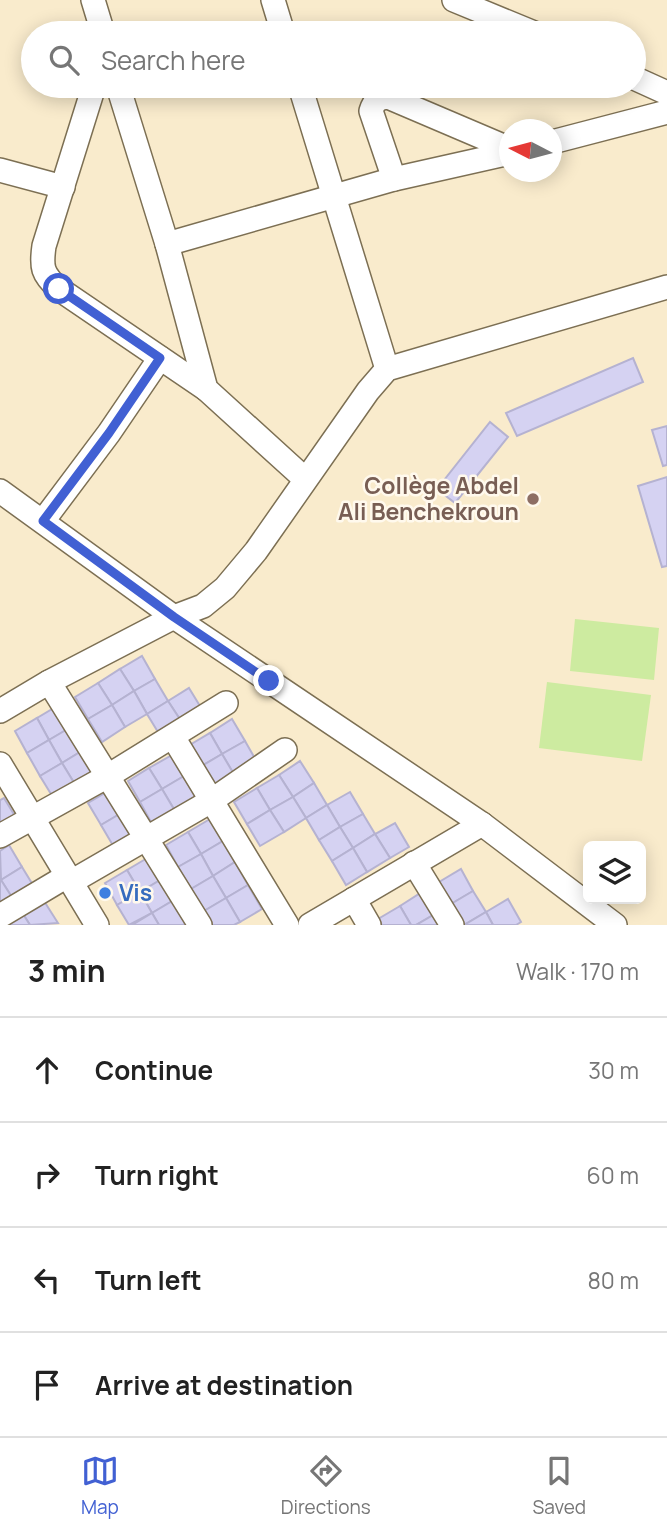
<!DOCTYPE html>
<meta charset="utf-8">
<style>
body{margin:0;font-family:Manrope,sans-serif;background:#f6f6f6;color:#222}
.controls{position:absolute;right:21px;bottom:21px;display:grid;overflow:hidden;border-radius:10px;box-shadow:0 4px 18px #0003}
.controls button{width:63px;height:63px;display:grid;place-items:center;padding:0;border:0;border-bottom:2px solid #e0e0e0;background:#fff;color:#222;font:35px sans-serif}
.compass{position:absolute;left:499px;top:119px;width:63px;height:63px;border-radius:50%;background:#fff;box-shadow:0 4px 18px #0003;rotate:276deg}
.stop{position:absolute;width:21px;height:21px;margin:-16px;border:5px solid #4160d3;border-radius:50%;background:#fff}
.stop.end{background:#4160d3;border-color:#fff;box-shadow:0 2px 7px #0008}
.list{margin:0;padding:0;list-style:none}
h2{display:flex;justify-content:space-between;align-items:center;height:91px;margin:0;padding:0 28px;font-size:30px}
h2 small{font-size:23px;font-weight:400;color:#767676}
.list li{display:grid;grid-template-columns:46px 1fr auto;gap:21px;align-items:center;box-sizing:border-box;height:105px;padding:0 28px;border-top:2px solid #e0e0e0}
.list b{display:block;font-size:26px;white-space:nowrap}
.list em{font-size:23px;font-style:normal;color:#767676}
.icon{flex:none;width:38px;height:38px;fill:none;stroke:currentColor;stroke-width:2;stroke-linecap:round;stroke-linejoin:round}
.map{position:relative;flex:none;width:667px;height:925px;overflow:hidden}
.search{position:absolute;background:#fff;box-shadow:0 4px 18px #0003;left:21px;right:21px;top:21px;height:77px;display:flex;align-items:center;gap:18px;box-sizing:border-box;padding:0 24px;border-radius:38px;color:#767676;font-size:26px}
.sheet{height:511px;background:#fff}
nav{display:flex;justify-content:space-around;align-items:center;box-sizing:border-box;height:98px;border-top:2px solid #e0e0e0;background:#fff;font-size:19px;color:#767676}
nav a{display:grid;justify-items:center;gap:4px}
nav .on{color:#4160d3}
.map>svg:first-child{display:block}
.green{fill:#cdeba0}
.building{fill:#d5d2f2;stroke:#b5b2d1;stroke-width:2}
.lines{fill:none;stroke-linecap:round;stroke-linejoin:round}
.minor-casing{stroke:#7c6f53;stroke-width:26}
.minor{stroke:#fff;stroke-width:23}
.route{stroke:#4160d3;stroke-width:9}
.education-dot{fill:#8d6e63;stroke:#fff9ed;stroke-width:2.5}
.shop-dot{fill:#3f7fe0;stroke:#fff9ed;stroke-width:2.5}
.labels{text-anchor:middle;stroke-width:5;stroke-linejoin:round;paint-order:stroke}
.education-label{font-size:23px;font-weight:bold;fill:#785e54;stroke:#fff9ed;text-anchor:end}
.shop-label{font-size:23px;font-weight:bold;fill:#366cbe;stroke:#fff9ed;text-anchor:start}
</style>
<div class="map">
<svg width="667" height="925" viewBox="0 0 667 925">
<rect width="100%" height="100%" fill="#f9ebcc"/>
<g class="green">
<path d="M575,619l84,9 -5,52 -84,-9z"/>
<path d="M547,682l104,13 -9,66 -103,-13z"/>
</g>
<g class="building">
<path d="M633,358l10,24 -126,54 -11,-23z"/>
<path d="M490,422l18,15 -53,66 -18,-14z"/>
<path d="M667,426v39l-4,1 -11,-36z"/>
<path d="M667,477v89l-5,1 -24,-81z"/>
<path d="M142,656l13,23 -21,12 -14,-22z"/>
<path d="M120,669l14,22 -22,14 -14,-22z"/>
<path d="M155,679l13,22 -21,13 -13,-23z"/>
<path d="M98,683l14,22 -24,14 -13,-22z"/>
<path d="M189,688l14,23 -20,13 -15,-23z"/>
<path d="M134,691l13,23 -22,13 -13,-22z"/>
<path d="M168,701l15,23 -22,13 -14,-23z"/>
<path d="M59,705l12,22 -22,13 -12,-22z"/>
<path d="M112,705l13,22 -23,15 -14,-23z"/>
<path d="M37,718l12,22 -22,13 -12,-22z"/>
<path d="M232,719l13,22 -23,13 -12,-21z"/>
<path d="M71,727l14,22 -23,14 -13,-23z"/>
<path d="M210,733l12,21 -22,13 -12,-21z"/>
<path d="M49,740l13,23 -22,13 -13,-23z"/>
<path d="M245,741l12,21 -22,14 -13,-22z"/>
<path d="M85,749l13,24 -22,13 -14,-23z"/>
<path d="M222,754l13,22 -22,12 -13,-21z"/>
<path d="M172,755l12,21 -22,13 -13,-21z"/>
<path d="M300,761l14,22 -21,14 -14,-22z"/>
<path d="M62,763l14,23 -22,13 -14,-23z"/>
<path d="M149,768l13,21 -22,13 -12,-21z"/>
<path d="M279,775l14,22 -23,13 -13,-22z"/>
<path d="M184,776l13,22 -22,13 -13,-22z"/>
<path d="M314,783l13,22 -21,13 -13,-21z"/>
<path d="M257,788l13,22 -23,14 -13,-22z"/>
<path d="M162,789l13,22 -23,13 -12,-22z"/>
<path d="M110,790l13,22 -22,13 -13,-22z"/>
<path d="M350,792l13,22 -23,13 -13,-22z"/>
<path d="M293,797l13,21 -22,14 -14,-22z"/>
<path d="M4,798l14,23 -18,10v-31z"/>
<path d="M327,805l13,22 -21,13 -13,-22z"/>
<path d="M270,810l14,22 -24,14 -13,-22z"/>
<path d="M123,812l14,24 -22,13 -14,-24z"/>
<path d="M363,814l12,20 -22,14 -13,-21z"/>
<path d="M210,819l13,22 -22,13 -13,-22z"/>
<path d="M395,823l14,24 -19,11 -15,-24z"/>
<path d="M340,827l13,21 -21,13 -13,-21z"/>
<path d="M188,832l13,22 -23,13 -12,-22z"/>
<path d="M375,834l15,24 -23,14 -14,-24z"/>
<path d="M223,841l12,21 -22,14 -12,-22z"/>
<path d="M9,845l13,22 -21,13 -1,-29z"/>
<path d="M353,848l14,24 -21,13 -14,-24z"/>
<path d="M201,854l12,22 -22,13 -13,-22z"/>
<path d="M149,857l13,22 -22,13 -13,-22z"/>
<path d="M235,862l13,23 -22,13 -13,-22z"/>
<path d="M22,867l14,23 -21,12 -14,-22z"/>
<path d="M461,869l12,22 -22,13 -12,-22z"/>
<path d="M127,870l13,22 -23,13 -12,-22z"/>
<path d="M213,876l13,22 -22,13 -13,-22z"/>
<path d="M162,879l12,21 -22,13 -12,-21z"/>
<path d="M1,880l14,22 -15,10v-31z"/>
<path d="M248,885l14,24 -22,13 -14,-24z"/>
<path d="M473,891l13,21 -22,13 -13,-21z"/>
<path d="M140,892l12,21 -23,12 -12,-20z"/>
<path d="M422,892l13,22 -19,11h-5l-11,-19z"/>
<path d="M226,898l14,24 -6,3h-22l-8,-14z"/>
<path d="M508,899l13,23 -5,3h-23l-7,-13z"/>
<path d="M174,900l13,23 -4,2h-24l-7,-12z"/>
<path d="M44,901l14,22 -28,2 -7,-11z"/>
<path d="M400,906l11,19h-29l-4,-6z"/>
<path d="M486,912l7,13h-29z"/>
<path d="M152,913l7,12h-27z"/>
<path d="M23,914l7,11h-24z"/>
<path d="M435,914l6,11h-25z"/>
</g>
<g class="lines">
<defs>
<g id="minor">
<path d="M93,0l10,33"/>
<path d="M273,0l10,33"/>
<path d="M454,0l80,33"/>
<path d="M634,78l33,15"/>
<path d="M94,86l-50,160c-3,21 -2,28 15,43l147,100"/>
<path d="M118,86l49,158 39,145 99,90"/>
<path d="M300,86l87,283"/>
<path d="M552,142l115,-30"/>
<path d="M0,170l63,17"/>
<path d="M394,179l-23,-68c3,-10 7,-13 17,-14l122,52"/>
<path d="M167,244l227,-65 116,-26"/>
<path d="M0,491l174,126 308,207 133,101"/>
<path d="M43,521l66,-88 51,-75"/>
<path d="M49,682l151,243"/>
<path d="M0,711l49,-29 125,-65 29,-11 22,-18 31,-37 112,-160 19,-22 280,-82"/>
<path d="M173,737l114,188"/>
<path d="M0,764l97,161"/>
<path d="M0,836l108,-60 118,-73"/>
<path d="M414,863l38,62"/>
<path d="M71,882l140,-81 74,-51"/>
<path d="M354,899l15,26"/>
<path d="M0,916l67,-40"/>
<path d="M310,925l172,-101"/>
</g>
</defs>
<use href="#minor" class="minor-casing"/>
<use href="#minor" class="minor"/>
</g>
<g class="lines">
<path class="route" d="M59,289l101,69 -51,75 -66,88 131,96 95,64"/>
</g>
<circle class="education-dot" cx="533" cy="499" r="7"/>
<circle class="shop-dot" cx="105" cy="893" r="7"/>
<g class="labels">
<g class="education-label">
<text x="519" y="494">Collège Abdel<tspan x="519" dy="26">Ali Benchekroun</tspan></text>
</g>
<g class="shop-label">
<text x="119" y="901">Vis</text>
</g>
</g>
</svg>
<div class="controls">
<button><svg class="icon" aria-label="layers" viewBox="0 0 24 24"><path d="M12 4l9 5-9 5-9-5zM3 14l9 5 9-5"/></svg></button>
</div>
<svg class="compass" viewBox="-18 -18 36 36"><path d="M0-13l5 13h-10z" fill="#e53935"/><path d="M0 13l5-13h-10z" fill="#767676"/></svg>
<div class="stop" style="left:59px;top:289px"></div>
<div class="stop end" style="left:269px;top:681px"></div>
<div class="search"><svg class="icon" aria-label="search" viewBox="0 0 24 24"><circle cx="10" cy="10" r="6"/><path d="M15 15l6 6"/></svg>Search here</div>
</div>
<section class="sheet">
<h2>3 min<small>Walk · 170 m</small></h2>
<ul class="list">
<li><svg class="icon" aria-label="ahead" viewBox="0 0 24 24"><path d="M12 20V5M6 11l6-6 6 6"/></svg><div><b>Continue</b></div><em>30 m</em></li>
<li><svg class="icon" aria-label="right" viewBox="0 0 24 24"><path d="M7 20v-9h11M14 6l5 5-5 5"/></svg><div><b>Turn right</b></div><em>60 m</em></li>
<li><svg class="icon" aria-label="left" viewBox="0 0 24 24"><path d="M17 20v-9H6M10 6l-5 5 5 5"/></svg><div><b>Turn left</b></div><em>80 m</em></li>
<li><svg class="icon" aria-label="arrive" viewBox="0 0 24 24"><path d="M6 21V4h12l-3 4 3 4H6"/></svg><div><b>Arrive at destination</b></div></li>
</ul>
</section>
<nav>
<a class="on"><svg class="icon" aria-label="map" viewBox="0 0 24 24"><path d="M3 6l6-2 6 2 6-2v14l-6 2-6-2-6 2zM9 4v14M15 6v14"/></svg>Map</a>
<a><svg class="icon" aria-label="directions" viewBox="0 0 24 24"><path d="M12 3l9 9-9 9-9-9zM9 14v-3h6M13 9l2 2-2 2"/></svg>Directions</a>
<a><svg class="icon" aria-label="saved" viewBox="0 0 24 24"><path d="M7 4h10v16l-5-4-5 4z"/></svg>Saved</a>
</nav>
